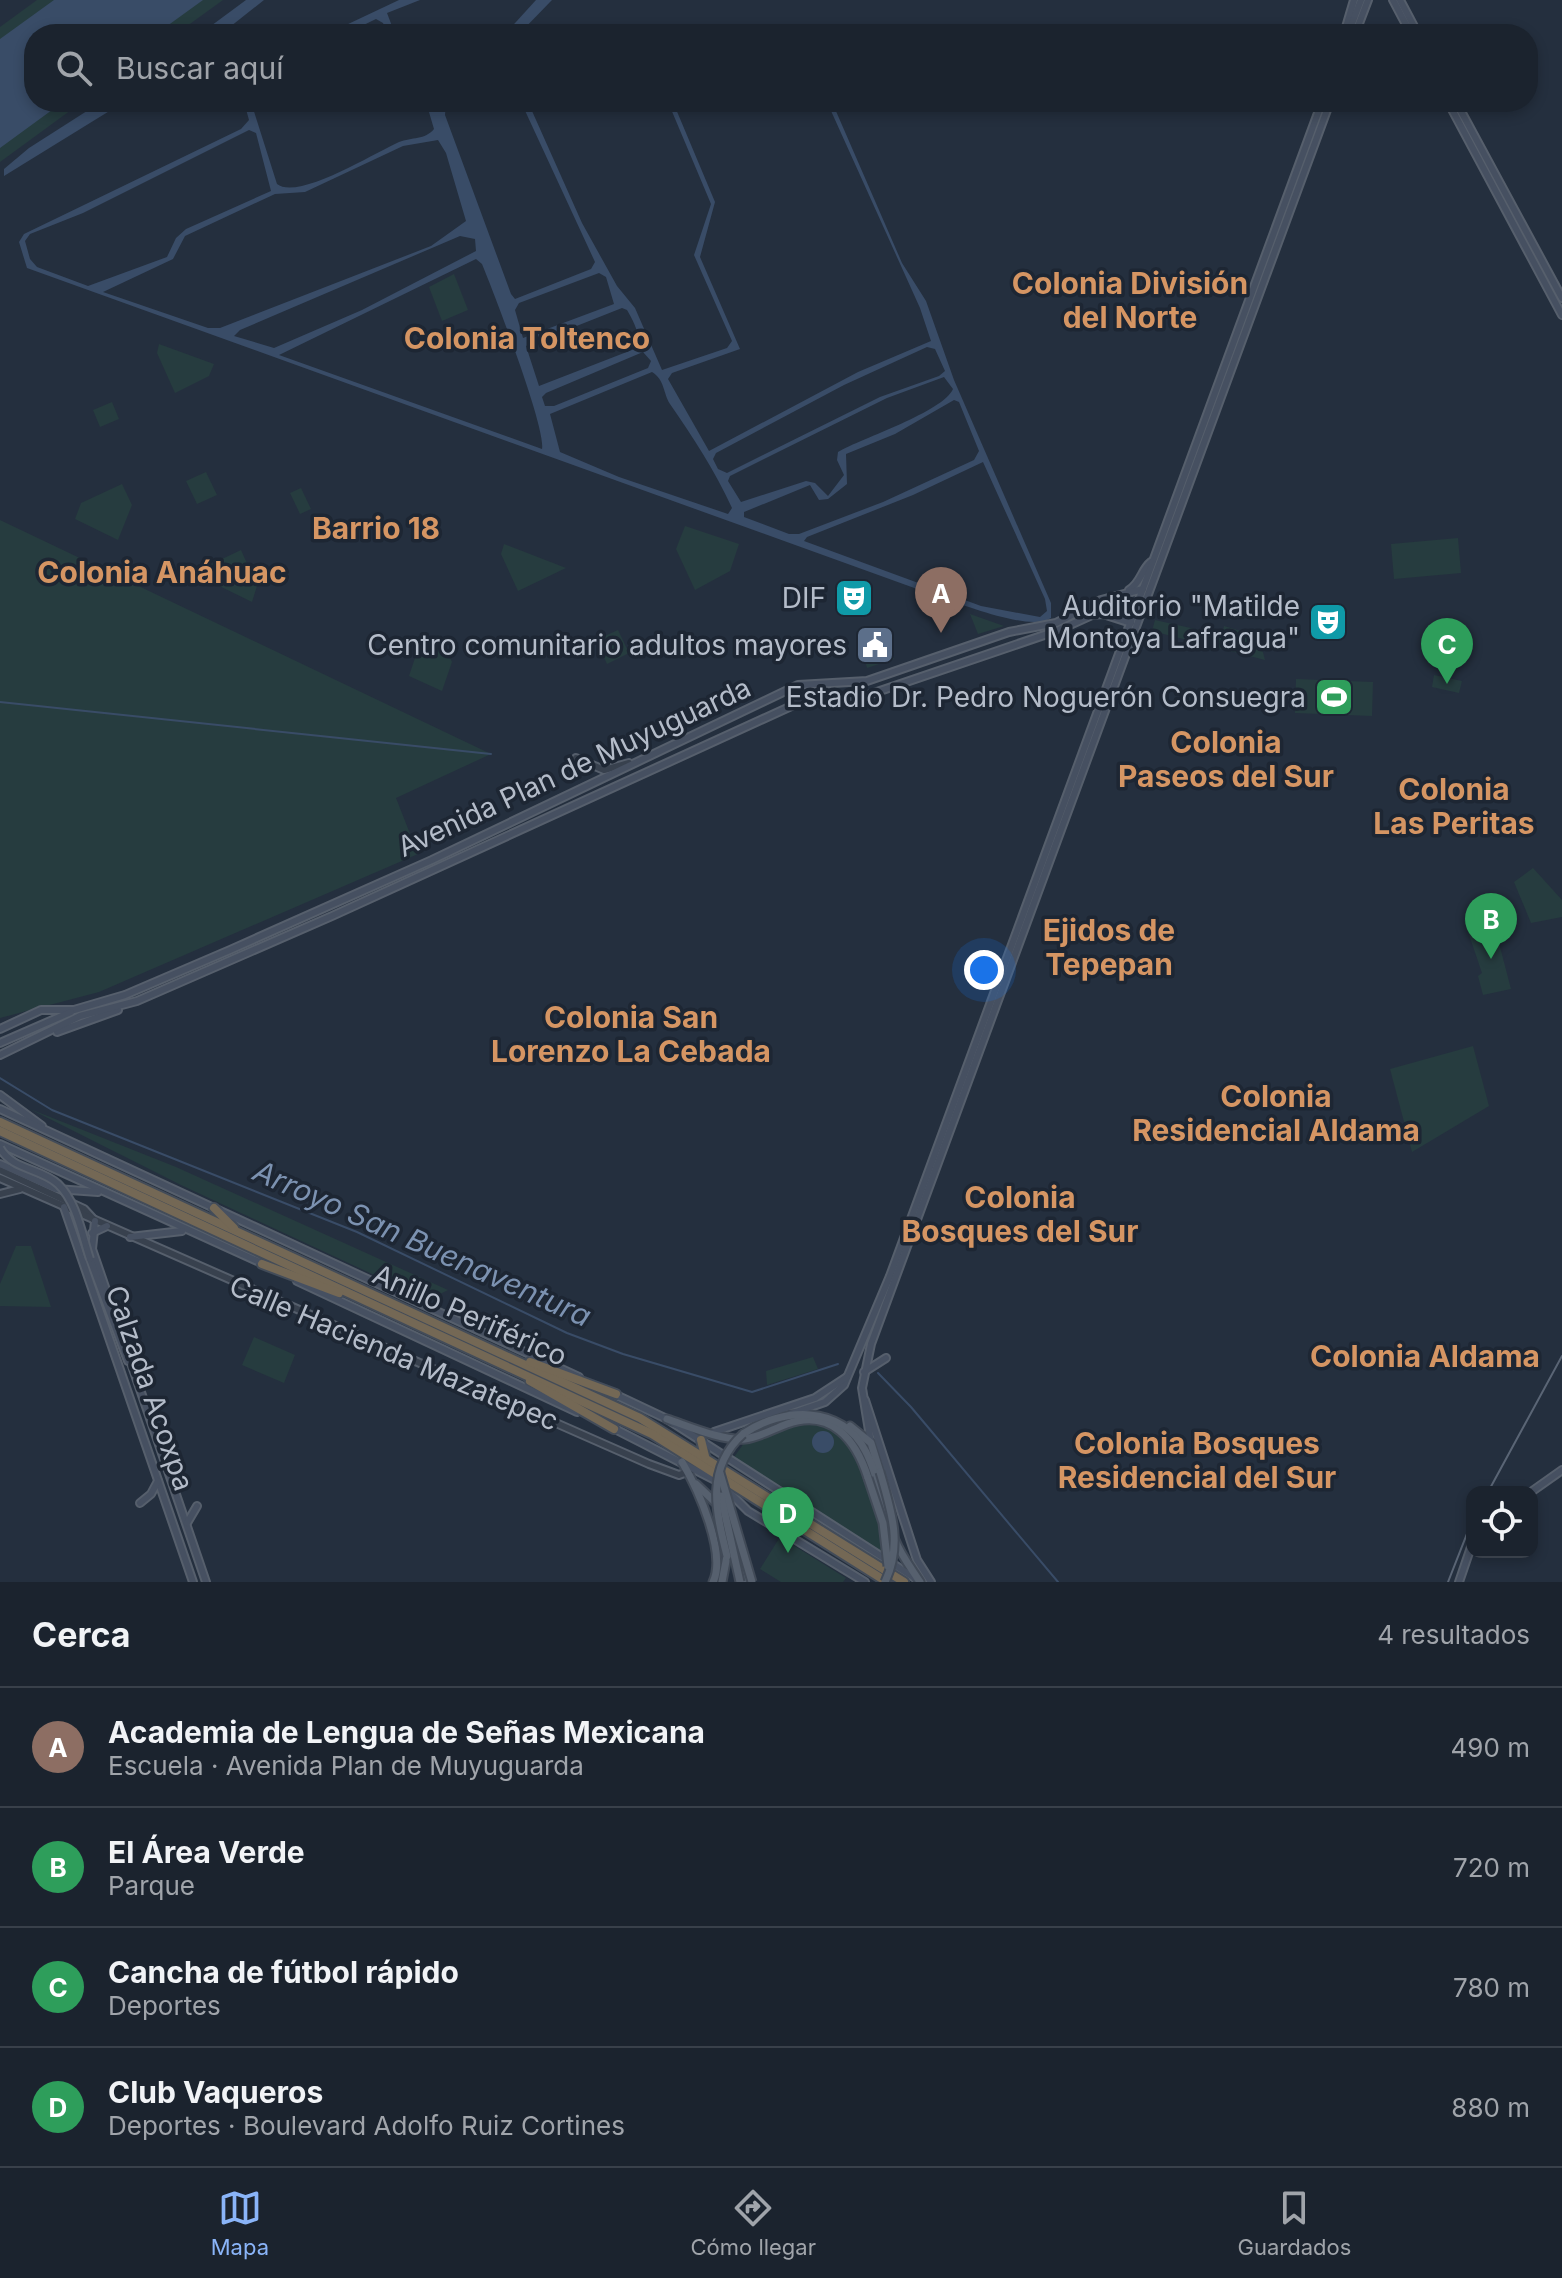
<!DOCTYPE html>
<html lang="es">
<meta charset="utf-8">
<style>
body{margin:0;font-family:Inter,sans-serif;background:#282f3a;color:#f1f3f6}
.controls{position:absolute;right:24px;bottom:24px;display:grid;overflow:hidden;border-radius:16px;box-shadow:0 4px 12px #0003}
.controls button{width:72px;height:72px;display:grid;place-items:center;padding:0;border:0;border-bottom:2px solid #39404a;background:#1b232e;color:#f1f3f6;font:40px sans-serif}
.you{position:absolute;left:984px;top:970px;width:28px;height:28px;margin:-20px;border:6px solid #fff;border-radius:50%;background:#1a73e8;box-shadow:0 0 0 12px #1a73e833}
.badge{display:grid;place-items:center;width:52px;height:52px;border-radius:50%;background:#8ab4f8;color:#fff;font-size:26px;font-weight:700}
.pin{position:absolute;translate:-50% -66px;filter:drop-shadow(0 2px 4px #0008)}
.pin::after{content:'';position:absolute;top:42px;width:28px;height:24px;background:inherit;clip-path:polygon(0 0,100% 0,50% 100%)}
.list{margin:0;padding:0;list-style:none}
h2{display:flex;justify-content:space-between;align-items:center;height:104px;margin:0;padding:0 32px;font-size:34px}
h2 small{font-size:26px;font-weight:400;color:#a0a4aa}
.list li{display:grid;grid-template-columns:52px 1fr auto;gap:24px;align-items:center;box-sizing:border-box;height:120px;padding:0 32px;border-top:2px solid #39404a}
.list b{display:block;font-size:30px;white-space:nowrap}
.list p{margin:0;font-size:26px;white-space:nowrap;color:#a0a4aa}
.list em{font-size:26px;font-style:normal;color:#a0a4aa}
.icon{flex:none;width:44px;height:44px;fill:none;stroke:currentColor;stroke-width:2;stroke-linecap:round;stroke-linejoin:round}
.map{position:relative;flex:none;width:1562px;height:1582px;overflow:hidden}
.search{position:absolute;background:#1b232e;box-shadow:0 4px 12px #0003;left:24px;right:24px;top:24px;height:88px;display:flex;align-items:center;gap:20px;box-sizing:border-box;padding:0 28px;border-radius:32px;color:#a0a4aa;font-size:30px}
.sheet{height:584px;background:#1b232e}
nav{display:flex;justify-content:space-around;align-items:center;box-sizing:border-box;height:112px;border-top:2px solid #39404a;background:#1b232e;font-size:22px;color:#a0a4aa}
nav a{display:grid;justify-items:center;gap:4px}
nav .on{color:#8ab4f8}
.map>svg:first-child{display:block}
.green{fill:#263c3f}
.water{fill:#394c67;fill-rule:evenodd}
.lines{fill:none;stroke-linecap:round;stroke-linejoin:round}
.stream{stroke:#394c67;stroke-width:2}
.tertiary-casing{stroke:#565f6c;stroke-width:10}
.secondary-casing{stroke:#565f6c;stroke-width:10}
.primary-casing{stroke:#414a57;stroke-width:11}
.motorway-casing{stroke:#434c59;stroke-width:12}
.tertiary{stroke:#38414e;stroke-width:6}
.secondary{stroke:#465061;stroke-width:6}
.primary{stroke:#56606e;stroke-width:7}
.motorway{stroke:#746855;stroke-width:8}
.tram{stroke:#5a6575;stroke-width:2}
.secondary-bridge-casing{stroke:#565f6c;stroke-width:10;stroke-linecap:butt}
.primary-bridge-casing{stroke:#414a57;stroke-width:11;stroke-linecap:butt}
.secondary-bridge{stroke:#465061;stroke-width:6}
.primary-bridge{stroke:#56606e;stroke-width:7}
.labels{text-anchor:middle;stroke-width:7;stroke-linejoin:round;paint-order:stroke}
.poi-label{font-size:28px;fill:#b4bcc9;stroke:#1d2633;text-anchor:end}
.street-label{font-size:28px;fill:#b4bcc9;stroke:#1d2633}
.neighbourhood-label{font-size:30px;font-weight:bold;fill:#d59563;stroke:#1d2633}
.water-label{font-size:30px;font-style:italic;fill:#7c92b1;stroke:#1d2633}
</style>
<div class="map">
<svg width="1562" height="1582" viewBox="0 0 1562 1582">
<rect width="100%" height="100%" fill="#242f3e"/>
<g class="green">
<path d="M37,0h186l-47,34h-142v68h48l-82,60v-135z"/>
<path d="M454,274l14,36 -26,11 -13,-34z"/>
<path d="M159,344l55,20 -5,12 -34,17 -18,-40z"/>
<path d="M112,402l7,17 -19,8 -7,-17z"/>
<path d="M206,472l11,23 -20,9 -11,-23z"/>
<path d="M122,484l10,21 -14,35 -43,-21 6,-16z"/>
<path d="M301,488l10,21 -11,5 -10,-21z"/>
<path d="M0,520l491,234 -95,44 22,56 -319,138 -99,26z"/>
<path d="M685,526l54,18 -9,27 -35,19 -19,-41z"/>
<path d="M1458,538l3,35 -67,6 -3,-35z"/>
<path d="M504,544l62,24 -48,23 -17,-37z"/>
<path d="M241,550l16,36 -5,16 -51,-25 4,-10z"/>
<path d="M970,614l34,12 -26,8z"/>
<path d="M1155,620l76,17 16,17 8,-4 2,-7 -8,-14 8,1 8,30 -113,-29z"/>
<path d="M1224,626l23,7 8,10 -3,6 -11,-1 -8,-12 -10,-4z"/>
<path d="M618,630l11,23 -22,11 -11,-24z"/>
<path d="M857,630h28l9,29 -27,9z"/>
<path d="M440,635l12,27 -10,29 -33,-15 10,-30z"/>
<path d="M1434,675l28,6 -3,12 -27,-6z"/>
<path d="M1296,679l77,3 -1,34 -77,-3z"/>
<path d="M1533,868l29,32v17l-31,6 -17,-41z"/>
<path d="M1489,914l4,11 -4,2 5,17 5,-1 12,46 -28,6 -5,-19 4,-3 -18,-53z"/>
<path d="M1473,1046l16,60 -77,46 -22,-83z"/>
<path d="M30,1109l146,58 272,123 -20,10 -247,-115z"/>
<path d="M16,1246h15l20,61 -51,-1v-22z"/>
<path d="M254,1337l41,18 -11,28 -42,-18z"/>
<path d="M813,1357l5,12 -51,16 -1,-14z"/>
<path d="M803,1424c10,0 21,1 31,6 30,16 47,93 49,125l-151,-95 12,-17z"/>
<path d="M780,1537l66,41 -3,4h-62l-21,-13z"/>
</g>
<g class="water">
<path d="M54,0h149l-47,34h-122v68h29l-63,46v-109z"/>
<path d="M246,0h18l-43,34h-21z"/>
<path d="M399,0h21l-33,13 8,21h-7l-5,-11 -7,-4 -31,15h-18z"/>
<path d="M536,0h16l-33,34h-14z"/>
<path d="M101,102h23l-120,74v-7l25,-21z"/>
<path d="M244,102h7l26,82c21,17 99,-32 122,-42 13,-5 26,-2 35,-13l-8,-27h20l-1,13 66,179 4,5 76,-30 4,-7 -74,-160h7l54,121 35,63 18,22 27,62 65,-22 5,-7 -38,-86 17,-51 -43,-102h5l42,100 -15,55 40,92 -68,24 -4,6 41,72 149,-79 73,-31 -11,-33 -93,-206h5l70,161 24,38 28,79 97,223v15c-20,14 -86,-13 -109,-20l-915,-330 -8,-26 5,-8 217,-105 8,-9zM249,130l7,3 15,58 -85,38 -10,9 -9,19 -79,29 -51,-19 -7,-8 -5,-18 5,-7 53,-21zM438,140l8,13 20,68 -35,25 -211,82h-12l-105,-36 70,-33 12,-23 90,-42 30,-2 98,-46zM460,236l15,3 1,12 -114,59 -88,38 -40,-12 6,-6zM476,259l6,5c12,29 64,164 60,185l-263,-94zM599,273l7,4 8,27 -91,34 -8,-28 4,-7zM622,308l5,2c6,10 15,27 10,38l-98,38 -13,-40zM927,347l8,2 10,22 -6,5 -59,21 -153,76 -9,-4 -5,-10 3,-6 128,-68zM643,352l8,9 -3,7 -94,38h-9l-3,-9 4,-4zM652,372c13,8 11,21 18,32 23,33 45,67 62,104l-4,6 -109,-37 -59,-25 -10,-38zM944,377l9,12c-10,23 -91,49 -115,63l-1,8 7,15 -16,21 -13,-13 -9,-2 -65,21 -13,-21 2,-5 157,-78zM954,400l5,2 20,49 -5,9 -91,42 -84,32h-10l-45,-17v-5l66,-27 9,15 9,-1 19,-15 -1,-30 49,-20zM983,462l62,137 2,12 -7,6 -59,-11 -177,-65 3,-4 106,-42z"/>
<circle cx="823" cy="1442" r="11"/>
</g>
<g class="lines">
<g class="stream">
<path d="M0,702l491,52"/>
<path d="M0,1078l52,32 305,122 210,101 56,21 129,38 86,-28"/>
<path d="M878,1373l33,34 147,175"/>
</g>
<defs>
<g id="tertiary">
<path d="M576,758l28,12 25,-7"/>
<path d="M0,1170l84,39 11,12"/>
<path d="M0,1178l649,286 30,11 11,-4"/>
<path d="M0,1194l20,-5"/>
</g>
<g id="secondary">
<path d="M1393,0l18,34"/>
<path d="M1400,0l18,34"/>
<path d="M1344,34l10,-34"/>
<path d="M1348,34l13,-34"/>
<path d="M1355,34l13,-34"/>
<path d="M1448,102l114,213"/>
<path d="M1456,102l106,196"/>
<path d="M1129,590c12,-7 12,-20 22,-28"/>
<path d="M0,1029l41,-19h33l51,-15 105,-45 202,-90 366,-175 69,-4 142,-49 47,-9 45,-23 42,-11"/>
<path d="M57,1032l61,-22"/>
<path d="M0,1043l71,-31"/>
<path d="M0,1055l80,-39 57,-15 195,-85 477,-218 42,1 20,-5 188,-64 33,-15 11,-1 28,9"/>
<path d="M0,1095l42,31"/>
<path d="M0,1109l579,268"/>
<path d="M0,1144l266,121"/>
<path d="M0,1164l56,25 42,3"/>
<path d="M64,1207l129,375"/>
<path d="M95,1221l-3,28 114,333"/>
<path d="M92,1233l15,-7"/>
<path d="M130,1237l52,-6"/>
<path d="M90,1259l38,102"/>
<path d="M297,1281l280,131"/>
<path d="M864,1372l22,-14"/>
<path d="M614,1394l53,25 251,161"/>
<path d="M865,1400l52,160 14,22"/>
<path d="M790,1414l35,-12 19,-17 46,-109 432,-1174"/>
<path d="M613,1428l106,54 29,29 117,71"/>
<path d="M714,1432l101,-34 32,-21"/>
<path d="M871,1443l-9,-55 9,-44 459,-1242"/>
<path d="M1531,1492l31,-22"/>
<path d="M140,1503l11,-9 7,-13"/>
<path d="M187,1523l10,-17"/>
<path d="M1459,1582l13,-38"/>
</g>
<g id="primary">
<path d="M667,1419c21,7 55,22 78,20 15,-2 28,-10 42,-15 44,-16 69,16 81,54"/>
<path d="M850,1426l21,17 9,29"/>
<path d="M743,1434c39,-27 99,-30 123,18 14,27 17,60 29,88 6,15 16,28 25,42"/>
<path d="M682,1462c16,27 45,91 31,120"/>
<path d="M696,1484l23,22"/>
<path d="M734,1543l12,39"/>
<path d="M722,1582l5,-26"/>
</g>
<g id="motorway">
<path d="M0,1122l640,296 264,164"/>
<path d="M0,1131l652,303 235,148"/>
<path d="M214,1208l20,20"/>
<path d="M262,1264l77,29"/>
<path d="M530,1362l86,32"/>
<path d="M530,1381l84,48"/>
<path d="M701,1440l4,16"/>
</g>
</defs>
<use href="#tertiary" class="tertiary-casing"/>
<use href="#secondary" class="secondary-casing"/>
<use href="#primary" class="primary-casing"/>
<use href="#motorway" class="motorway-casing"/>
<use href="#tertiary" class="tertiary"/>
<use href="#secondary" class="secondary"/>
<use href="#primary" class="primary"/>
<use href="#motorway" class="motorway"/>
<g class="tram">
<path d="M1488,1492l74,-136"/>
<path d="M1448,1582l24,-61"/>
</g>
<defs>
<path id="secondary-bridge" d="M0,1148c12,22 41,20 58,36 19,18 24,51 32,75"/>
<g id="primary-bridge">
<path d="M880,1472c11,38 23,72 5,110"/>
<path d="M720,1473l32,109"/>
<path d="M868,1478l15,45 5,43"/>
<path d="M721,1496l19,86"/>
<path d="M727,1556c-11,-44 -22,-88 16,-122"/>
</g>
</defs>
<use href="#secondary-bridge" class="secondary-bridge-casing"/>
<use href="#primary-bridge" class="primary-bridge-casing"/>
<use href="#secondary-bridge" class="secondary-bridge"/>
<use href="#primary-bridge" class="primary-bridge"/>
</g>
<defs>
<symbol id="theatre-square" viewBox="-11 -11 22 22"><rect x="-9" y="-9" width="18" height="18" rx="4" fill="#0f9aa8" stroke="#1d2633"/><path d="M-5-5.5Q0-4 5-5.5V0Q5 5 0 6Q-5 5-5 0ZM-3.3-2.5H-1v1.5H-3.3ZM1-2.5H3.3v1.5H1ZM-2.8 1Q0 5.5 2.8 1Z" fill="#fff"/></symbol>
<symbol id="civic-square" viewBox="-11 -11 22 22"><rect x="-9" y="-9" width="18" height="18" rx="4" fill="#5c6f8a" stroke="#1d2633"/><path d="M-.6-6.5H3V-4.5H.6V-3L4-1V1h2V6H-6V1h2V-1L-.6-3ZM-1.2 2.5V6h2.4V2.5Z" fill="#fff"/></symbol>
<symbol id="stadium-square" viewBox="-11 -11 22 22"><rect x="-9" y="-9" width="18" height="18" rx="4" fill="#2e9e5b" stroke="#1d2633"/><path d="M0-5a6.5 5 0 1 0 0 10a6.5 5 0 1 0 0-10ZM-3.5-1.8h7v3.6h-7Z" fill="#fff"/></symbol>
</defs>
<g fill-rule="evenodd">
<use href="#theatre-square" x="832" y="576" width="44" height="44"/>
<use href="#theatre-square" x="1306" y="600" width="44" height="44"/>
<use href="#civic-square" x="853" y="623" width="44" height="44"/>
<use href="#stadium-square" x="1312" y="675" width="44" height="44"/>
</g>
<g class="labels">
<g class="poi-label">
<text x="826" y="608">DIF</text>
<text x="1300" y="616">Auditorio "Matilde<tspan x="1300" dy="32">Montoya Lafragua"</tspan></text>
<text x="847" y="655">Centro comunitario adultos mayores</text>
<text x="1306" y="707">Estadio Dr. Pedro Noguerón Consuegra</text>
</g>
<g class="street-label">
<text transform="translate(574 767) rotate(-25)" y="10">Avenida Plan de Muyuguarda</text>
<text transform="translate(470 1315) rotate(24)" y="10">Anillo Periférico</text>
<text transform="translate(394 1353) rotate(23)" y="10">Calle Hacienda Mazatepec</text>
<text transform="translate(150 1388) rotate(71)" y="10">Calzada Acoxpa</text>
</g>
<g class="neighbourhood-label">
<text x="1130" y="294">Colonia División<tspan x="1130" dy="34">del Norte</tspan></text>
<text x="527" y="349">Colonia Toltenco</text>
<text x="376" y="539">Barrio 18</text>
<text x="162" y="583">Colonia Anáhuac</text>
<text x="1226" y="753">Colonia<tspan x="1226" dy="34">Paseos del Sur</tspan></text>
<text x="1454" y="800">Colonia<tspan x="1454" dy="34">Las Peritas</tspan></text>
<text x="1109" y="941">Ejidos de<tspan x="1109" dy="34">Tepepan</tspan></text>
<text x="631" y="1028">Colonia San<tspan x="631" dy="34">Lorenzo La Cebada</tspan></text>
<text x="1276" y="1107">Colonia<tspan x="1276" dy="34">Residencial Aldama</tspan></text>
<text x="1020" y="1208">Colonia<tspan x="1020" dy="34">Bosques del Sur</tspan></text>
<text x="1425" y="1367">Colonia Aldama</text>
<text x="1197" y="1454">Colonia Bosques<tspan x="1197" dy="34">Residencial del Sur</tspan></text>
</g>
<g class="water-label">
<text transform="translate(422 1244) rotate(24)" y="10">Arroyo San Buenaventura</text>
</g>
</g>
</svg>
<div class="controls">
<button><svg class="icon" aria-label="locate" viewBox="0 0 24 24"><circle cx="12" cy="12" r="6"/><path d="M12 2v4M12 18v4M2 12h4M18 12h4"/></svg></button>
</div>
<div class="you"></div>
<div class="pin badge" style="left:941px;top:633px;background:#8d6e63">A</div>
<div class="pin badge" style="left:1491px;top:959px;background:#2e9e5b">B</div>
<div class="pin badge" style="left:1447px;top:684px;background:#2e9e5b">C</div>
<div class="pin badge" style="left:788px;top:1553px;background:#2e9e5b">D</div>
<div class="search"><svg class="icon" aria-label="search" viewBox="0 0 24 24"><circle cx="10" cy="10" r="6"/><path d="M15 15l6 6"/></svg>Buscar aquí</div>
</div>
<section class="sheet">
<h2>Cerca<small>4 resultados</small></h2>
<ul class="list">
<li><span class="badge" style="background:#8d6e63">A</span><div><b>Academia de Lengua de Señas Mexicana</b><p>Escuela · Avenida Plan de Muyuguarda</p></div><em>490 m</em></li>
<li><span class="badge" style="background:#2e9e5b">B</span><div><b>El Área Verde</b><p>Parque</p></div><em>720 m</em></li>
<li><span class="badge" style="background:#2e9e5b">C</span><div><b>Cancha de fútbol rápido</b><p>Deportes</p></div><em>780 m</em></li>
<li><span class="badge" style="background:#2e9e5b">D</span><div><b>Club Vaqueros</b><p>Deportes · Boulevard Adolfo Ruiz Cortines</p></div><em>880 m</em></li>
</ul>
</section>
<nav>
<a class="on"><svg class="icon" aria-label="map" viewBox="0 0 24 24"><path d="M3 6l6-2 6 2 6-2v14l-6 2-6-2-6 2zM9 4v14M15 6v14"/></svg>Mapa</a>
<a><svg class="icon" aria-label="directions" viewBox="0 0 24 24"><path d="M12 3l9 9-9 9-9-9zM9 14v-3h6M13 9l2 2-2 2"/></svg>Cómo llegar</a>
<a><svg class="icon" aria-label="saved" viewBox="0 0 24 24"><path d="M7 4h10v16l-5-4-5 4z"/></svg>Guardados</a>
</nav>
